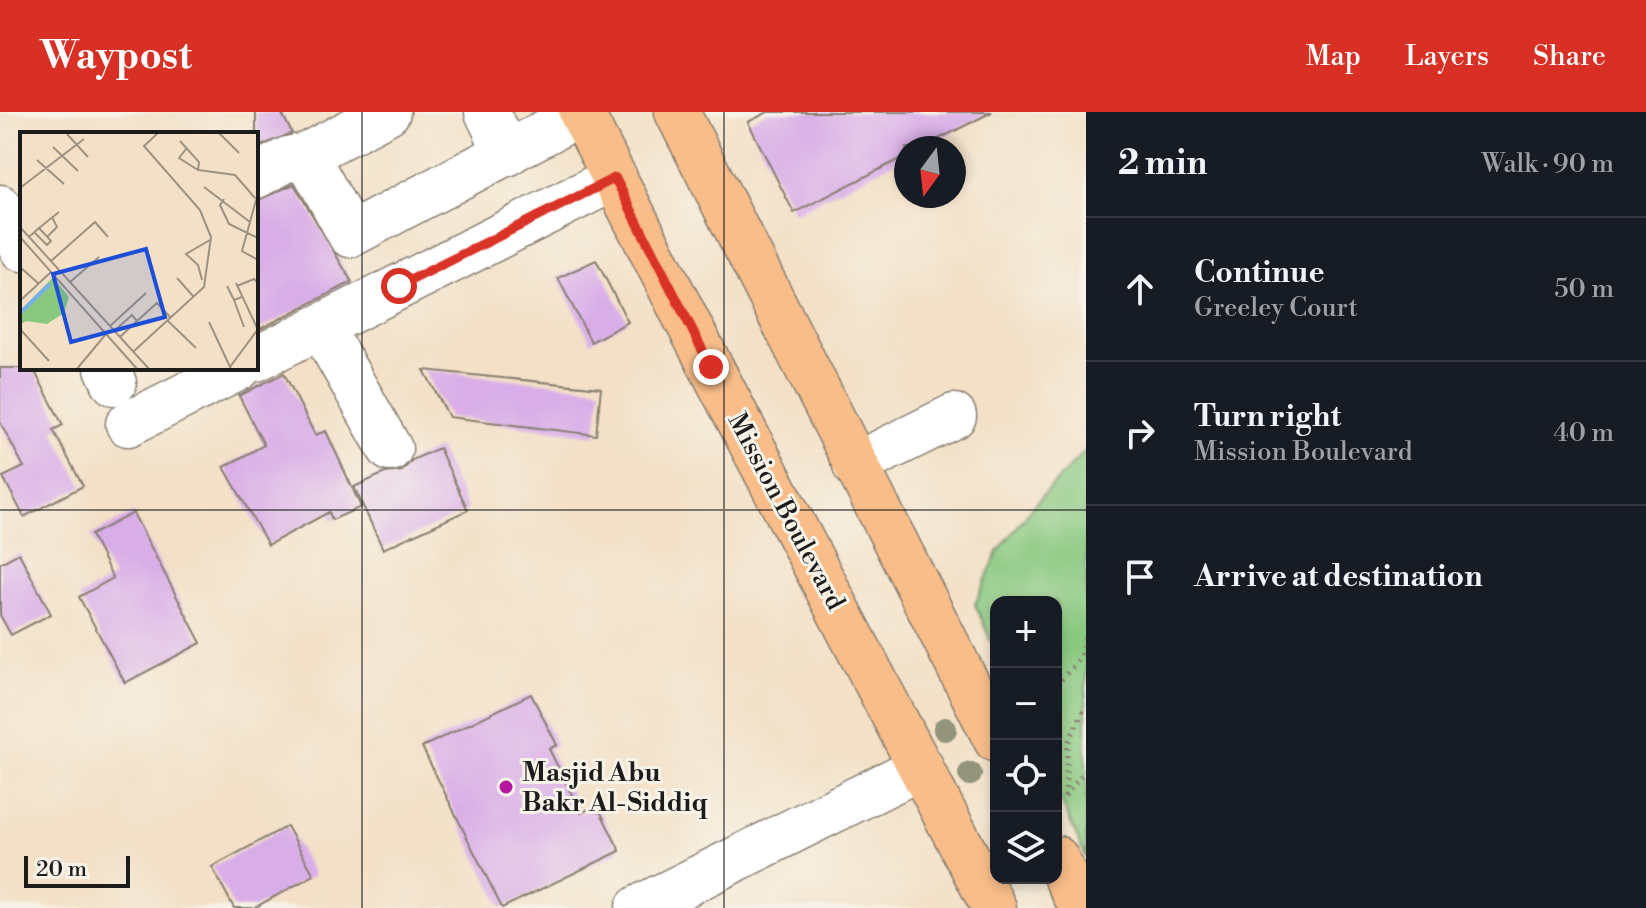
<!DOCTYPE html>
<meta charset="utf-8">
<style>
body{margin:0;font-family:"Libre Bodoni",serif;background:#242831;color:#f1f3f6}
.controls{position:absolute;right:24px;bottom:24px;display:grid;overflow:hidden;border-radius:16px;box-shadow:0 4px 12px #0003}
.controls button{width:72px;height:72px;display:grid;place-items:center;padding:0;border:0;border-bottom:2px solid #363941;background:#171b24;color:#f1f3f6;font:40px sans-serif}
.compass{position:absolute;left:894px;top:24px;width:72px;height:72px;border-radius:50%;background:#171b24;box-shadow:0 4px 12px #0003;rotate:195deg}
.scale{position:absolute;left:24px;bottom:20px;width:106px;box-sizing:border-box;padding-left:8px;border:4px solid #1c1c1c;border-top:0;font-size:22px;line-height:28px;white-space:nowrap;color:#1c1c1c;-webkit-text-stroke:6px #f7f3e8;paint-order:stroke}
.stop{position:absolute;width:24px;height:24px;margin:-18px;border:6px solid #d93025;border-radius:50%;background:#fff}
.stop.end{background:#d93025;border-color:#fff;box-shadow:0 2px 8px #0008}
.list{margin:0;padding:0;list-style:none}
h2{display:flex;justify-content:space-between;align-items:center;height:104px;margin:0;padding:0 32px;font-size:34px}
h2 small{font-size:26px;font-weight:400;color:#9ea1a6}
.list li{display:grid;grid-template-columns:52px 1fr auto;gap:24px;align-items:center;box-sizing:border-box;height:144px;padding:0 32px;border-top:2px solid #363941}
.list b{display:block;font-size:30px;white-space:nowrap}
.list p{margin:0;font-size:26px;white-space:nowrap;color:#9ea1a6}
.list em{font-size:26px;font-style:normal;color:#9ea1a6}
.icon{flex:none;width:44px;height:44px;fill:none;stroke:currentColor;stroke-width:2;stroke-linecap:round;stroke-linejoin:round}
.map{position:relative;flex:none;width:1086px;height:796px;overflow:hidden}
header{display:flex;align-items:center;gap:48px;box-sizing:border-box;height:112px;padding:0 40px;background:#d93025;color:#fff}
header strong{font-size:38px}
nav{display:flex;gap:44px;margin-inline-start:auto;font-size:28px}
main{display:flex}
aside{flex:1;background:#171b24}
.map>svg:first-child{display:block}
.green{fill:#88c87f;stroke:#52724e;stroke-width:2}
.building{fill:#d9ade8}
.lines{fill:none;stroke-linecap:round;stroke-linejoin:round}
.minor-casing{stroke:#887e71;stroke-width:47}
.major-casing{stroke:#887e71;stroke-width:47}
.path{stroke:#887e71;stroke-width:5;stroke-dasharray:2 6;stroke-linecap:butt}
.minor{stroke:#fff;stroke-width:44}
.major{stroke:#f8bd89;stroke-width:44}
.tree{fill:#92957c}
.route{stroke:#d93025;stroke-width:10}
.grid{fill:none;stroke:#1c1c1c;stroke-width:2;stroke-opacity:0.55}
.poi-dot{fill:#b5179e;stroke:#f7f3e8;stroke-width:3}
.labels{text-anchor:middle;stroke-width:6;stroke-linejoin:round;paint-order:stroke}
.street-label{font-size:26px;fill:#1c1c1c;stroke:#f7f3e8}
.poi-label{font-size:26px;font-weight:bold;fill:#1c1c1c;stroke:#f7f3e8;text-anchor:start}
.inset-river{fill:none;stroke:#79b0e8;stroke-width:4}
.inset-road{fill:none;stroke:#9d9282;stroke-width:2}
.view{fill:#1d4ed8;fill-opacity:0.15;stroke:#1d4ed8;stroke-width:4}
.inset-edge{fill:none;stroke:#1c1c1c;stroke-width:4}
</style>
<header>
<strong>Waypost</strong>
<nav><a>Map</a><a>Layers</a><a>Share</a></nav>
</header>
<main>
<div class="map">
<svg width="1086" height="796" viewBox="0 0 1086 796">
<rect width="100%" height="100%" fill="#f7f3e8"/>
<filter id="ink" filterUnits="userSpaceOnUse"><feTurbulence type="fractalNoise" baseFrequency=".0125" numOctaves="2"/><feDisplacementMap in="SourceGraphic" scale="16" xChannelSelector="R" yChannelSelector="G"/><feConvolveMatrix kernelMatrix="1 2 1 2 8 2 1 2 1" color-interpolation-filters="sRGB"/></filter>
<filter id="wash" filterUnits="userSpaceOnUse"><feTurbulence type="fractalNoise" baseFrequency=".006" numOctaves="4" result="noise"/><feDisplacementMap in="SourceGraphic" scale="32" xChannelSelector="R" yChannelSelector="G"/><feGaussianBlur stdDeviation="1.8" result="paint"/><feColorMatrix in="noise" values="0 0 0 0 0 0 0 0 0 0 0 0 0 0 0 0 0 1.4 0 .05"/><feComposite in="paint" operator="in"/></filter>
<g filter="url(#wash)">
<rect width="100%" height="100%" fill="#f3e0c6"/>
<path class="green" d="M1086,338v408l-30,-69v-187h-60v51l-21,-49 23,-52 35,-46z"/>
<g id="blocks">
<g class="building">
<path d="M256,0h25l11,21 -36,15z"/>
<path d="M768,0h224l-71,36h-15v8l-112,57 -46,-91z"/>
<path d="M294,72l58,98 -96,49v-130z"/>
<path d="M596,148l32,62 -37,20 -33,-64z"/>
<path d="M0,256h33l30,57 -10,5 30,56 -59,31 -21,-40 21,-10 -24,-45z"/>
<path d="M424,258l177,18 -5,47 -147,-18z"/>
<path d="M284,261l31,62 11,-4 35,76 -29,13 -3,-8 -61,33 -44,-78 40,-22 -25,-49z"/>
<path d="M439,336l29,62 -85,39 -29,-62 31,-14 17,-2 10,-11z"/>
<path d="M133,401l68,130 -76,40 -46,-86 34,-19 -22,-43z"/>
<path d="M19,441l32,61 -40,21 -11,-20v-52z"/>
<path d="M531,582l26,51 -8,4 32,64 16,-8 23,46 -118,57 -80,-161z"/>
<path d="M287,714l27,49 -60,33h-20l-22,-41z"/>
</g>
</g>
</g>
<g filter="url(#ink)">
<use href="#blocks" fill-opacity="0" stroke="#887e71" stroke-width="2"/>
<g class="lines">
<defs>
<g id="minor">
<path d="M388,0l-82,43 44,80 232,-122"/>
<path d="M487,0l20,42"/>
<path d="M256,64l32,-17 18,-4"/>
<path d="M0,95l22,42"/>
<path d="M321,215l69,122"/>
<path d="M256,247l359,-181"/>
<path d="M107,256l7,15"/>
<path d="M128,312l111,-56"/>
<path d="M855,353l99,-49"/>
<path d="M638,796l283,-141"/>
</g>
<g id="major">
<path d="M581,0l105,207 308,589"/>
<path d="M677,0l319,628"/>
<path d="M1056,746l26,50"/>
</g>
</defs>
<use href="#minor" class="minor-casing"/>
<use href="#major" class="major-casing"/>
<g class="path">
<path d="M1056,574l24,-28 6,-26"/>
<path d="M1065,684l21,-26"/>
<path d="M1065,685l3,-54 18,-38"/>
</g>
<use href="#minor" class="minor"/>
<use href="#major" class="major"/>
</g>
<g class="tree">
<circle cx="945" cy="617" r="12"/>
<circle cx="970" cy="662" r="12"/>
</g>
</g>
<g class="lines" filter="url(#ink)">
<path class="route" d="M399,174l216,-108 96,189"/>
</g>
<path class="grid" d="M362,0v796M724,0v796M0,398h1086"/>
<circle class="poi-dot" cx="506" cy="675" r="8"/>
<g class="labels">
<g class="street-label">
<text transform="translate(787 399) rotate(62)" y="9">Mission Boulevard</text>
</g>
<g class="poi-label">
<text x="522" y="669">Masjid Abu<tspan x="522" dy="30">Bakr Al-Siddiq</tspan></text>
</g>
</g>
<g transform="translate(20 20)">
<rect width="238" height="238" fill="#f3e0c6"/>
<path d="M33,145l16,20 -5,16 -17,11 -21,-3 -6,4v-14z" fill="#88c87f"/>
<path class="inset-river" d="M0,181l30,-29"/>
<path class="inset-road" d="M198,0l21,21M47,2l21,23M160,9l19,21 -1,8 37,5 20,23M33,15l25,24M166,17l-7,9 19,12M17,28l27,24M184,55l46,35M0,56l64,-49M238,61l-16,58 16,9M204,67l-4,6 9,19 29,14M0,95l130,143M19,96l20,-16M0,105l118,133M9,105l10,-9 12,13 -4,4 -13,-13M27,105l10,-10 -5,-10M31,129l44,-39 13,15M0,135l19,17M157,146l16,18M182,148l-4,-15 -12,-11 24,-14M50,150l29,-25M216,151l22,47M207,154l7,14 8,-3M217,154l17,-7 4,4M2,167l29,-27M214,168l10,27M147,188l29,28M117,189l20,-18 13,14M189,190l22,47M90,194l36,-33M0,197l29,32M94,199l18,-16 5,6 -17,16M114,219l70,-64 7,-50 -11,-27 -56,-64 15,-14M210,235l28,-38M56,238l30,-36"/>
<path class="view" d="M126,117l19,68 -94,25 -18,-68z"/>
<rect width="238" height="238" class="inset-edge"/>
</g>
</svg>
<div class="controls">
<button>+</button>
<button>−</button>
<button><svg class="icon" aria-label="locate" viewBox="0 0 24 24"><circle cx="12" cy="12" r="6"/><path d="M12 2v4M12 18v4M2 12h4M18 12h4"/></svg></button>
<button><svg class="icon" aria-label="layers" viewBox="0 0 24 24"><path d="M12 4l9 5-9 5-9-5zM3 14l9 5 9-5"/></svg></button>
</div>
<svg class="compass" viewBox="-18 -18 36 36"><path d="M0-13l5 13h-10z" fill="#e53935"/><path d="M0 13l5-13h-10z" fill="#9ea1a6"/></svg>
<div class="scale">20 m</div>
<div class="stop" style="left:399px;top:174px"></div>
<div class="stop end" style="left:711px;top:255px"></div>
</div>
<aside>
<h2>2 min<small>Walk · 90 m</small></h2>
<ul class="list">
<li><svg class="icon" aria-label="ahead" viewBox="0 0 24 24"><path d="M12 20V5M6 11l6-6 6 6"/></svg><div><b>Continue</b><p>Greeley Court</p></div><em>50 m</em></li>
<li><svg class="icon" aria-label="right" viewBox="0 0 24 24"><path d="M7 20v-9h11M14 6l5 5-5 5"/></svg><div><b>Turn right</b><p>Mission Boulevard</p></div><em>40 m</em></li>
<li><svg class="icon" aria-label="arrive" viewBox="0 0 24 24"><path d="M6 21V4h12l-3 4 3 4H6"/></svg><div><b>Arrive at destination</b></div></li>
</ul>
</aside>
</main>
